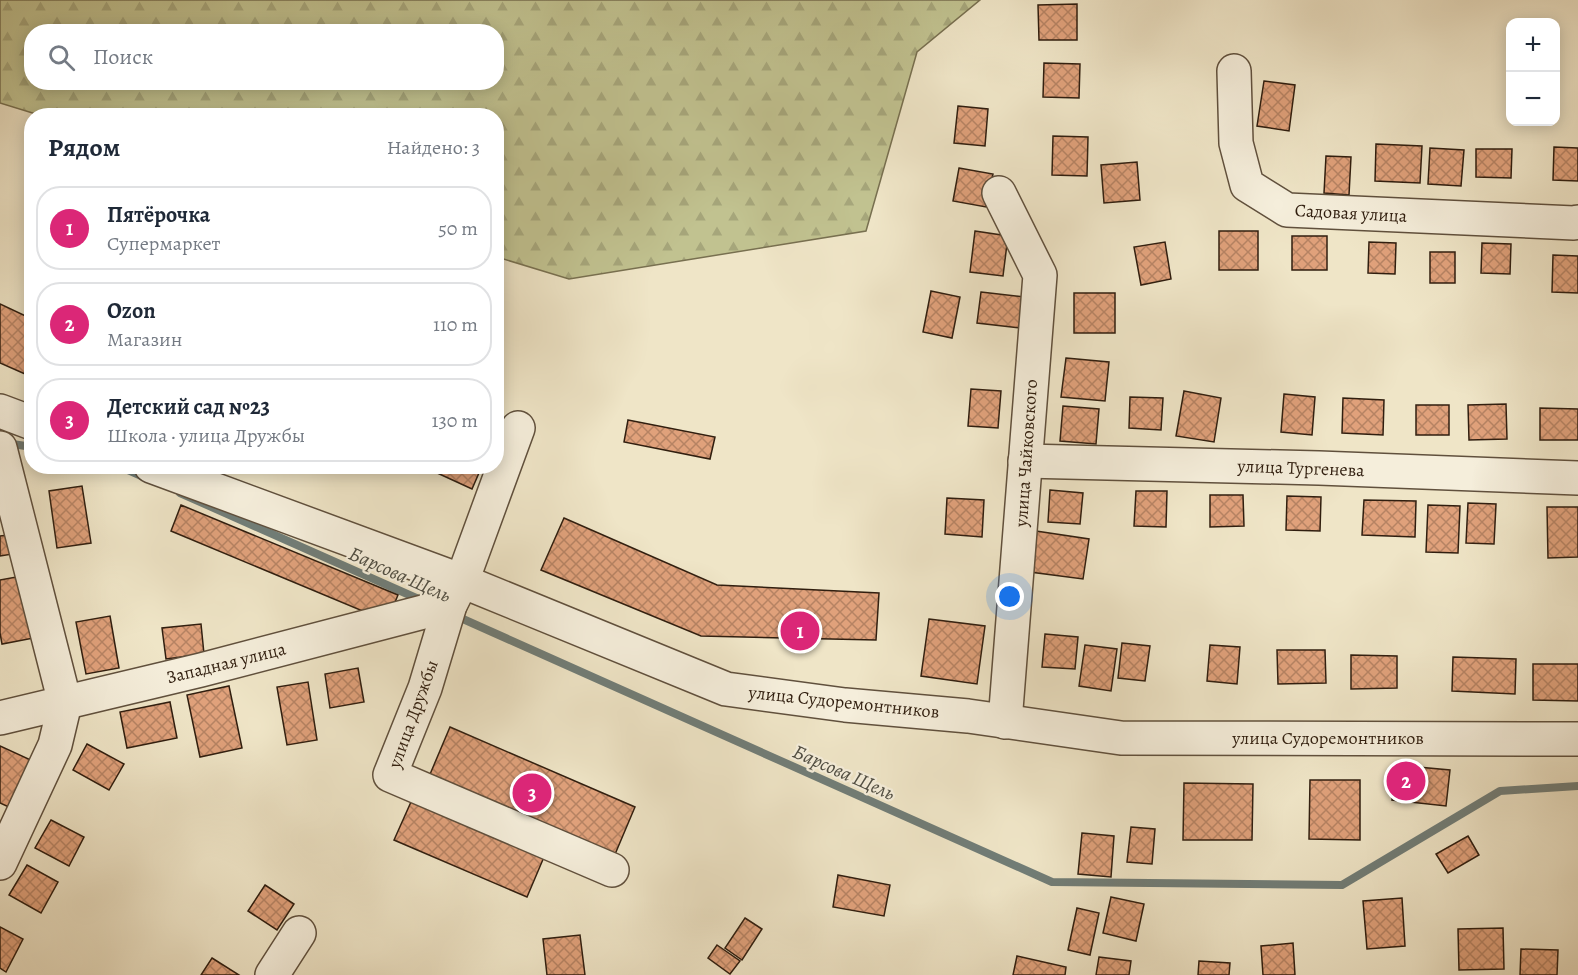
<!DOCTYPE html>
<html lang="ru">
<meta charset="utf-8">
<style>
body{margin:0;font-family:Alegreya,serif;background:#f6f6f7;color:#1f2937}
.controls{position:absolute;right:18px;top:18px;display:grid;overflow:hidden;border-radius:12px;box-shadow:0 3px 15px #0003}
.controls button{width:54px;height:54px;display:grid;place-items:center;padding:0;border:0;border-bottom:2px solid #e0e1e3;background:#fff;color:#1f2937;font:30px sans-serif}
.you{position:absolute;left:1010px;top:597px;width:21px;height:21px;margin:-15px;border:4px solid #fff;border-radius:50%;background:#1a73e8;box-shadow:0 0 0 9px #1a73e833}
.badge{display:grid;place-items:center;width:39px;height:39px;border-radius:50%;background:#db2777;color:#fff;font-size:20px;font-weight:700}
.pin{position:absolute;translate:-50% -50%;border:3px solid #fff;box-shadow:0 2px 6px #0006}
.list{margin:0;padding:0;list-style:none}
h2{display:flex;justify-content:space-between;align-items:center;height:78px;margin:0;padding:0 24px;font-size:26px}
h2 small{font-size:20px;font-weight:400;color:#747a83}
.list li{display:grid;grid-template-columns:39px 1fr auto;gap:18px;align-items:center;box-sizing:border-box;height:84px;margin:0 12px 12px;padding:0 12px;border:2px solid #e0e1e3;border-radius:24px}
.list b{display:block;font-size:22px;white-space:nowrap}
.list p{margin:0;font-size:20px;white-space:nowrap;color:#747a83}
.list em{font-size:20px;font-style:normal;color:#747a83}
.icon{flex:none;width:33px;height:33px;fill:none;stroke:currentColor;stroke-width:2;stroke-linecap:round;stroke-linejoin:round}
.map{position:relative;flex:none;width:1578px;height:975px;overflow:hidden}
.search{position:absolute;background:#fff;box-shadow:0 3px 15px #0003;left:24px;top:24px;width:480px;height:66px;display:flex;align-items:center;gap:15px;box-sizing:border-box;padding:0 21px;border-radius:24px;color:#747a83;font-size:22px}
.panel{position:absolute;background:#fff;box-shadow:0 3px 15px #0003;left:24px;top:108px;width:480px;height:366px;border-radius:24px}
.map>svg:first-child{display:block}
.forest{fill:url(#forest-firs);stroke:#787050;stroke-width:1.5;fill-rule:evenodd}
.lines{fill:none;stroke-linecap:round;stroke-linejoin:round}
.stream{stroke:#717d77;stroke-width:8}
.building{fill:url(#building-cross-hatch);stroke:#301e0f;stroke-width:1.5}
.minor-casing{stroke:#60503d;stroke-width:36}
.minor{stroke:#f5eedb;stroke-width:33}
.labels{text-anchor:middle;stroke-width:4.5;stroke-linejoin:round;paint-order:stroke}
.street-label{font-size:18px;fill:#301e0f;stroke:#f5eedb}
.water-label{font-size:20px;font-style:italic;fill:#504e43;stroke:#f5eedb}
</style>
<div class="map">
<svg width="1578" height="975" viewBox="0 0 1578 975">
<defs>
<pattern id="forest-firs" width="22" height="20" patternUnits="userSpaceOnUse" patternTransform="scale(1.5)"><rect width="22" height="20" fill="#c1c290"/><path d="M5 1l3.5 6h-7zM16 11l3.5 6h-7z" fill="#a6a67b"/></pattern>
<pattern id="building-cross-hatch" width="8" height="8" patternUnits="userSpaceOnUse" patternTransform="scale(1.5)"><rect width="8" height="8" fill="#e0a17b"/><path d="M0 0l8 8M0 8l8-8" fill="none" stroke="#b68363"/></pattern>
</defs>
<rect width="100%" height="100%" fill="#efe5c7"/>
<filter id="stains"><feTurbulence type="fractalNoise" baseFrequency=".00333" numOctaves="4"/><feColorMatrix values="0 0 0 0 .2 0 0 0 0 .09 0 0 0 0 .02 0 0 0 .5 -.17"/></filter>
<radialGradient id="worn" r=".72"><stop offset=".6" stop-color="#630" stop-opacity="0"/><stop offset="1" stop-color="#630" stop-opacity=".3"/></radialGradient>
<path class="forest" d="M0,0h980l-63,52 -51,179 -297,48 -72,-22 -1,-141 -457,-1 -39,-12zM32,32h464v50h-464z"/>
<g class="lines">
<g class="stream">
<path d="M6,443l26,4"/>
<path d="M119,466l27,12"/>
<path d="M180,493l243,108"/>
<path d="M454,615l598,267 290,3 158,-94 78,-5"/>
</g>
</g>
<g class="building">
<path d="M1077,4v36h-38l-1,-35z"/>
<path d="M1044,63l36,1 -1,34 -36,-1z"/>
<path d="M1264,81l31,4 -6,46 -32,-5z"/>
<path d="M958,106l30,3 -3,37 -31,-3z"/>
<path d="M1053,136l35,1 -1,39 -35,-1z"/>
<path d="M1376,144l46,2 -2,37 -45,-2z"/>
<path d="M1554,147l24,1v33l-25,-1z"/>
<path d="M1430,148l34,2 -3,36 -33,-2z"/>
<path d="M1476,149h36l-1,29 -35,-1z"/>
<path d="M1326,156l25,1 -2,38 -25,-2z"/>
<path d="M1137,162l3,38 -36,3 -3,-38z"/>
<path d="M959,168l34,6 -7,33 -33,-6z"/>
<path d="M975,231l33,5 -5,40 -33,-4z"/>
<rect x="1219" y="231" width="39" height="39"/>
<rect x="1292" y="236" width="35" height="34"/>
<path d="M1165,242l6,37 -30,6 -7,-38z"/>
<path d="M1369,242l27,1 -1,31 -27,-1z"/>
<path d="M1482,243l29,1 -1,30 -29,-1z"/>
<rect x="1430" y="252" width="25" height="31"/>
<path d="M1553,255l25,1v37l-26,-1z"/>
<path d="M931,291l29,6 -8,41 -29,-6z"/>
<path d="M981,292l43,5 -4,31 -43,-5z"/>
<rect x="1074" y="293" width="41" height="40"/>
<path d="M0,304l32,15v58l-32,-14z"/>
<path d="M1066,358l43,4 -4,39 -44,-4z"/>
<path d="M971,389l30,2 -3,37 -30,-2z"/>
<path d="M1184,391l37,7 -7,44 -38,-6z"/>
<path d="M1284,394l31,3 -3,38 -31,-3z"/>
<path d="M1130,397l33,1 -2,32 -32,-2z"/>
<path d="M1343,398l41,2 -1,35 -41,-2z"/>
<path d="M1506,404l1,35 -38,1 -1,-35z"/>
<rect x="1416" y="405" width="33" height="30"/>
<path d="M1063,406l36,3 -3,35 -36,-3z"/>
<path d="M1540,408l38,1v31h-38z"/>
<path d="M628,420l87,17 -5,22 -86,-17z"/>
<path d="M422,466h60l-10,23z"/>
<path d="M82,486l9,57 -34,5 -8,-57z"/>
<path d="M1050,490l33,3 -3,31 -32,-2z"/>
<path d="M1136,491h31l-1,36 -32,-1z"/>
<path d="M1210,495h33l1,31 -34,1z"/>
<path d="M1287,496l34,1 -1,34 -34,-1z"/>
<path d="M947,498l37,2 -2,37 -37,-3z"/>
<path d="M1364,500l52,1 -1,36 -53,-2z"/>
<path d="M1468,503l28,1 -2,40 -28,-1z"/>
<path d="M181,505l217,90 -5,12 -28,5 -194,-81z"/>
<path d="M1428,505l32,1 -2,47 -32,-1z"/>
<path d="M1547,507h31v50l-30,1z"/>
<path d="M564,518l153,67 162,8 -3,47 -175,-4 -160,-66z"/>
<path d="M1036,531l53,8 -6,40 -53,-7z"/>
<path d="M16,534l3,19 -19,3v-20z"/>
<path d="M27,575l12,62 -37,7 -2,-11v-53z"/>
<path d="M110,616l9,52 -33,6 -10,-52z"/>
<path d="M929,619l56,7 -8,58 -56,-8z"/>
<path d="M201,624l3,30 -38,5 -4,-31z"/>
<path d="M1045,634l33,3 -3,32 -33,-2z"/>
<path d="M1122,643l28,3 -5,35 -27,-3z"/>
<path d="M1085,645l32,4 -6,42 -32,-5z"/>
<path d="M1210,645l30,2 -3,37 -30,-3z"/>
<path d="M1277,650h48l1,33 -48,1z"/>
<path d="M1351,655l46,1v32l-46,1z"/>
<path d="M1453,657l63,2 -1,35 -63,-3z"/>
<path d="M1533,664h45v37l-45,-1z"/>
<path d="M358,668l6,34 -34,6 -5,-34z"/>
<path d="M308,682l9,58 -30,5 -10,-58z"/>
<path d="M229,686l13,62 -42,9 -13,-62z"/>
<path d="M170,702l7,36 -50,10 -7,-36z"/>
<path d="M450,727l185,80 -22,52 -185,-80z"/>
<path d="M87,744l37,20 -15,26 -36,-20z"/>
<path d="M0,746l33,15 -22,47 -11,-5z"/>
<path d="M1396,765l54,5 -4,36 -54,-6z"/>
<path d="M1310,780h50v60l-51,-1z"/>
<path d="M1184,783l69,1 -1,56h-69z"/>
<path d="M415,793l132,57 -20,47 -133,-57z"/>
<path d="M51,820l33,17 -15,29 -34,-18z"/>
<path d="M1131,827l24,2 -3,35 -25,-2z"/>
<path d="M1082,833l32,3 -3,41 -33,-3z"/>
<path d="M1468,836l11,19 -31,18 -12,-19z"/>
<path d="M27,865l31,17 -17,31 -32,-18z"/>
<path d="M838,875l52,10 -6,31 -51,-9z"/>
<path d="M265,885l29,19 -17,26 -29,-19z"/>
<path d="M1111,897l33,7 -8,37 -33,-8z"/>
<path d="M1402,898l3,48 -38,3 -4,-48z"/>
<path d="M1077,908l22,5 -9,42 -22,-5z"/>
<path d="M745,918l17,11 -20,31 -17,-12z"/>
<path d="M0,927l23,12 -17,33 -6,-4z"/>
<path d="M1503,928l1,41 -45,1 -1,-41z"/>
<path d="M580,935l5,40h-38l-4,-36z"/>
<path d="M1293,943l2,32h-32l-2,-29z"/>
<path d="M717,945l23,16 -10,13 -22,-16z"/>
<path d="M1521,949l37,1 -1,25h-37z"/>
<path d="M1017,956l49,11 -1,8h-52z"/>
<path d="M1099,957l32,4 -2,14h-33z"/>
<path d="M212,958l27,17h-38z"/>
<path d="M1199,961l31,2 -1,12h-31z"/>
</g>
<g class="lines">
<defs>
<g id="minor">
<path d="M1234,71l2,72 11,42 40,25 287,13 4,-1"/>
<path d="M999,193l41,82 -35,447"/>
<path d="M0,411l32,12"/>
<path d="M518,428l-56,153 -12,24 -25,83 -35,87 222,95"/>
<path d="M0,448l65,255 -10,42 -55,118"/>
<path d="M1025,461l294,7 259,10"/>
<path d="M151,466l311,115 264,108 119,16 123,11 153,22 457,1"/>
<path d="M0,718l201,-48 249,-65"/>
<path d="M272,975l27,-42"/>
</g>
</defs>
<use href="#minor" class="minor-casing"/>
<use href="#minor" class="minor"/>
</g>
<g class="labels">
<g class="street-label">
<text transform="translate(1351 213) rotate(3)" y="6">Садовая улица</text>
<text transform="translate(1026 453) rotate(-86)" y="6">улица Чайковского</text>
<text transform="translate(1301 468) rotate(2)" y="6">улица Тургенева</text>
<text transform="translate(226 663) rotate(-14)" y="6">Западная улица</text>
<text transform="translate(844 702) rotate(6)" y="6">улица Судоремонтников</text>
<text transform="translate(413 714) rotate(-70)" y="6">улица Дружбы</text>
<text x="1328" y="744">улица Судоремонтников</text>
</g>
<g class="water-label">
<text transform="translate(400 574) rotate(24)" y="7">Барсова Щель</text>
<text transform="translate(844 772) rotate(24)" y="7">Барсова Щель</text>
</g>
</g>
<rect width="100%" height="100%" filter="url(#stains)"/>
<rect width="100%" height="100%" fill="url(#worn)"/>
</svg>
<div class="controls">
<button>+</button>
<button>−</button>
</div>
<div class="you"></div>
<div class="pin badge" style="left:800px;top:631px">1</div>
<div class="pin badge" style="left:1406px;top:781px">2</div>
<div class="pin badge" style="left:532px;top:793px">3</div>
<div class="search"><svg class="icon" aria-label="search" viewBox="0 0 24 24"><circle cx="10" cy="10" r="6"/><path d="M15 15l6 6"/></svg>Поиск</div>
<section class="panel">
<h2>Рядом<small>Найдено: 3</small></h2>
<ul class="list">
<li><span class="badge">1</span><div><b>Пятёрочка</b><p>Супермаркет</p></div><em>50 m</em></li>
<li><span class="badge">2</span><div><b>Ozon</b><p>Магазин</p></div><em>110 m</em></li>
<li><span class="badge">3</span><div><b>Детский сад №23</b><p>Школа · улица Дружбы</p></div><em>130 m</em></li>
</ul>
</section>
</div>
